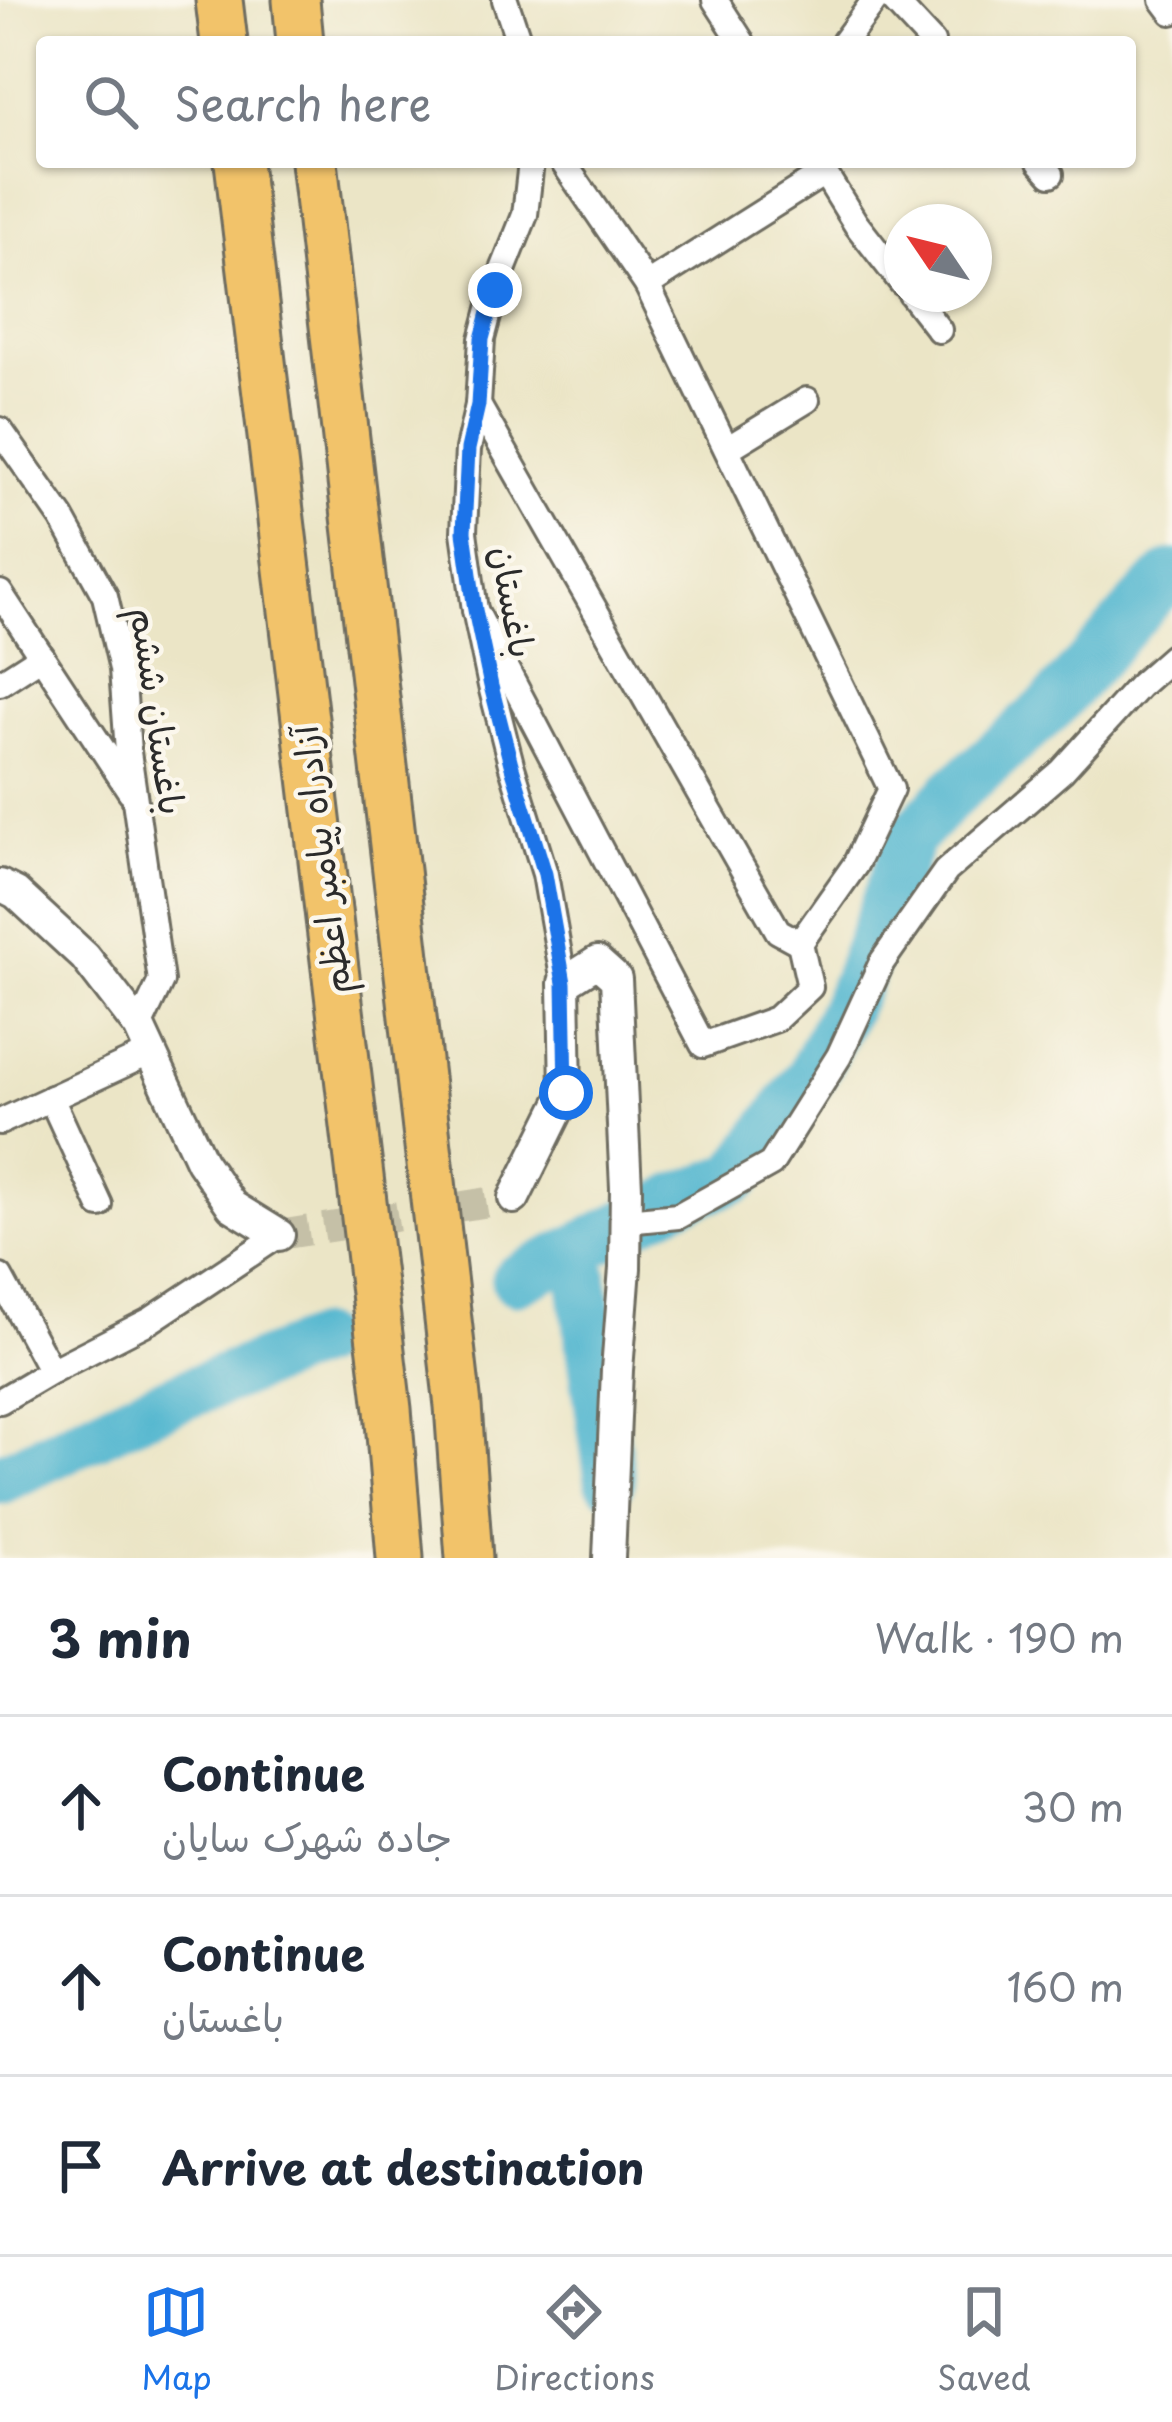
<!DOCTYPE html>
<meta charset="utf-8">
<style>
body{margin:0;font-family:"Playpen Sans","Playpen Sans Arabic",sans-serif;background:#f2f2f3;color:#1f2937}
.compass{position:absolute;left:884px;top:204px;width:108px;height:108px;border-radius:50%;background:#fff;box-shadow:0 3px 9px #0004;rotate:305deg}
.stop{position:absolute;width:36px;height:36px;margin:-27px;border:9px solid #1a73e8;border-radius:50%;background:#fff}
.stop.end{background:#1a73e8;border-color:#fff;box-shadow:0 3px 12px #0008}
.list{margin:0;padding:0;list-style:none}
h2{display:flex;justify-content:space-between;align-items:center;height:156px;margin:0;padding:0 48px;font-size:51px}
h2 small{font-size:39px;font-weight:400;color:#747a83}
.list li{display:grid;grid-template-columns:78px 1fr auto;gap:36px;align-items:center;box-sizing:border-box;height:180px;padding:0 48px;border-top:3px solid #e0e1e3}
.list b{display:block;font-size:45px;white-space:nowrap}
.list p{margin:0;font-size:39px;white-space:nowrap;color:#747a83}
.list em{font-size:39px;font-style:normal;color:#747a83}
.icon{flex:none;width:66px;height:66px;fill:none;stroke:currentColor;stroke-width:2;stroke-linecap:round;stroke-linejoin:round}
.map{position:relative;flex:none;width:1172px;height:1558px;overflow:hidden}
.search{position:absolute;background:#fff;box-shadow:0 3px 9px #0004;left:36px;right:36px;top:36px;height:132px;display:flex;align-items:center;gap:30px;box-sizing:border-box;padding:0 42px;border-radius:12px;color:#747a83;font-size:45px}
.sheet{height:696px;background:#fff}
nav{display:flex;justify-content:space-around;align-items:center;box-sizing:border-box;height:168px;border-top:3px solid #e0e1e3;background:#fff;font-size:33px;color:#747a83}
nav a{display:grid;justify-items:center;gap:6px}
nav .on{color:#1a73e8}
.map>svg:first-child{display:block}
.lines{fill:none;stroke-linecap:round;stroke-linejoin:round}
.river{stroke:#51b6cf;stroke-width:51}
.tertiary-tunnel{stroke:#c5c0a7;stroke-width:30;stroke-dasharray:30 15;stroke-linecap:butt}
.minor-casing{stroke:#6e6c61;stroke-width:30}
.tertiary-casing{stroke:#6e6c61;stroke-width:36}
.motorway-casing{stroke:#6e6c61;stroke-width:51}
.minor{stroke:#fff;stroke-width:24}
.tertiary{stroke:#fff;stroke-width:30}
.motorway{stroke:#f2c36a;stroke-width:45}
.route{stroke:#1a73e8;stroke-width:15}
.labels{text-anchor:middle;stroke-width:9;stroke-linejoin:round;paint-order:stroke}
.street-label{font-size:36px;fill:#2b2b2b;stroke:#fbf7ec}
</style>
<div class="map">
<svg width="1172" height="1558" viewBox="0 0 1172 1558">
<rect width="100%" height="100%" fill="#fbf7ec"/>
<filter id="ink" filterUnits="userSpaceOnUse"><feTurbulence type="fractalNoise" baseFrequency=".00833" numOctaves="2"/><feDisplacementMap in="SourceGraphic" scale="24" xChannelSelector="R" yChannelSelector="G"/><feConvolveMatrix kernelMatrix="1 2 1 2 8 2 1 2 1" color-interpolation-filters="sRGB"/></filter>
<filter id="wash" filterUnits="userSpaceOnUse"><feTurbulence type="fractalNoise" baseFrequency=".004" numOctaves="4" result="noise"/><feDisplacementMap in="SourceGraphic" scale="48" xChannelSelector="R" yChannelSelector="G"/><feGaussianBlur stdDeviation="2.7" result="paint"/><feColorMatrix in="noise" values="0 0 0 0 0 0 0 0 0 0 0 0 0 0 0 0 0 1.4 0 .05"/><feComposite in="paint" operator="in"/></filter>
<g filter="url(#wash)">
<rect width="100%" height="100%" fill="#ebe5c6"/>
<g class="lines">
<g class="river">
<path d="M578,1249l32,231"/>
<path d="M516,1280l163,-82 58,-21 75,-103 43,-88 55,-148 43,-45 98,-86 99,-111 22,-21"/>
<path d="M0,1479l143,-68 176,-69"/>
</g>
</g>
</g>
<g filter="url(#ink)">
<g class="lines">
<path class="tertiary-tunnel" d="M279,1235l235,-37"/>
<defs>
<g id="minor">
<path d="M505,0l14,42"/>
<path d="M715,0l27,42"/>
<path d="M893,0l39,42"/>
<path d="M1163,0l9,12"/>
<path d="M844,42l31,-42"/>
<path d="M531,162l-6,53 -30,75 -13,49 -4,66 -10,44 -4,83 11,78 16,76 20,78 34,110 19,109"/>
<path d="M1040,162l11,12"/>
<path d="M819,164l37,60 46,59"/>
<path d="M647,285l177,-112"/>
<path d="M911,294l28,36"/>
<path d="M478,405l300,526 22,12"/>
<path d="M0,430l62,88 43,78 17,73 6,83 33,229 -22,46"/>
<path d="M727,449l80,-49"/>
<path d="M0,593l130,198"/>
<path d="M475,610l228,435 73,-26 34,-32 -10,-44 55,-78 36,-76 -244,-504 -84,-123"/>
<path d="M0,683l42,-27"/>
<path d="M51,1098l49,107"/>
<path d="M0,1122l151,-70"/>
<path d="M626,1221l52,-5 93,-52 68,-108 43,-94 64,-91 116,-100 77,-85 33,-29"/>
<path d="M0,1277l51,94"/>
<path d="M0,1401l51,-30 100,-51 128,-85"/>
</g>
<g id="tertiary">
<path d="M0,885l16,8 69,64 54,70 62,134 31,45 47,29"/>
<path d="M514,1198l52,-105 -2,-110 33,-21 19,17 10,209 -1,80 -8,102 -8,188"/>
</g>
<g id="motorway">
<path d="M219,0l5,42"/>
<path d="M296,0l4,42"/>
<path d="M238,162l150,1247 12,149"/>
<path d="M314,162l144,1244 11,152"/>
</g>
</defs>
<use href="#minor" class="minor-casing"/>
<use href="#tertiary" class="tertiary-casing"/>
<use href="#motorway" class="motorway-casing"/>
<use href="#minor" class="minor"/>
<use href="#tertiary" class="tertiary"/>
<use href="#motorway" class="motorway"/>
</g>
</g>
<g class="lines" filter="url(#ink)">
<path class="route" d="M495,290l-13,49 -4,66 -10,44 -4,83 11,78 16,76 20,78 34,110 19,109 2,110"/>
</g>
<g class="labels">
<g class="street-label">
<text transform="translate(513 602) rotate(80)" y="13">باغستان</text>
<text transform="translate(158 711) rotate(82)" y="13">باغستان ششم</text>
<text transform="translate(321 860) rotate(-97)" y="13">آزادراه پیامبر اعظم</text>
</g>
</g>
</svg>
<svg class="compass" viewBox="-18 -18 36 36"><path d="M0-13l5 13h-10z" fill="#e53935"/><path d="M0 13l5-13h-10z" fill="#747a83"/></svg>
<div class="stop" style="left:566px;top:1093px"></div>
<div class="stop end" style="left:495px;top:290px"></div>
<div class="search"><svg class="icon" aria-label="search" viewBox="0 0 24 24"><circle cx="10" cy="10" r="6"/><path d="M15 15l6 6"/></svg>Search here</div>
</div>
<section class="sheet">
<h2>3 min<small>Walk · 190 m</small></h2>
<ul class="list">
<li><svg class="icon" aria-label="ahead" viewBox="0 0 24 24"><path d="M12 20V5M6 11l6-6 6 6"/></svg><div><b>Continue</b><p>جاده شهرک سایان</p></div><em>30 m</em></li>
<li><svg class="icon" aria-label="ahead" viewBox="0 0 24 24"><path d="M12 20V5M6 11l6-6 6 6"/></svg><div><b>Continue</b><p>باغستان</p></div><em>160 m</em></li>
<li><svg class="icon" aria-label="arrive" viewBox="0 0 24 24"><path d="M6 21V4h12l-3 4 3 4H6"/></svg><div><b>Arrive at destination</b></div></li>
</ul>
</section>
<nav>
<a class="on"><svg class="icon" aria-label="map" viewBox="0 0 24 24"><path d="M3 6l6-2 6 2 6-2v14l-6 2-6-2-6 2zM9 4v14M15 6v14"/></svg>Map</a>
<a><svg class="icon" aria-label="directions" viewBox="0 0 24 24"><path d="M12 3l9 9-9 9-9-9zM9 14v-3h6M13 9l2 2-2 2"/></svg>Directions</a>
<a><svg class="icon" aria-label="saved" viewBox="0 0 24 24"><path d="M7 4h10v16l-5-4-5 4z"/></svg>Saved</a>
</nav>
